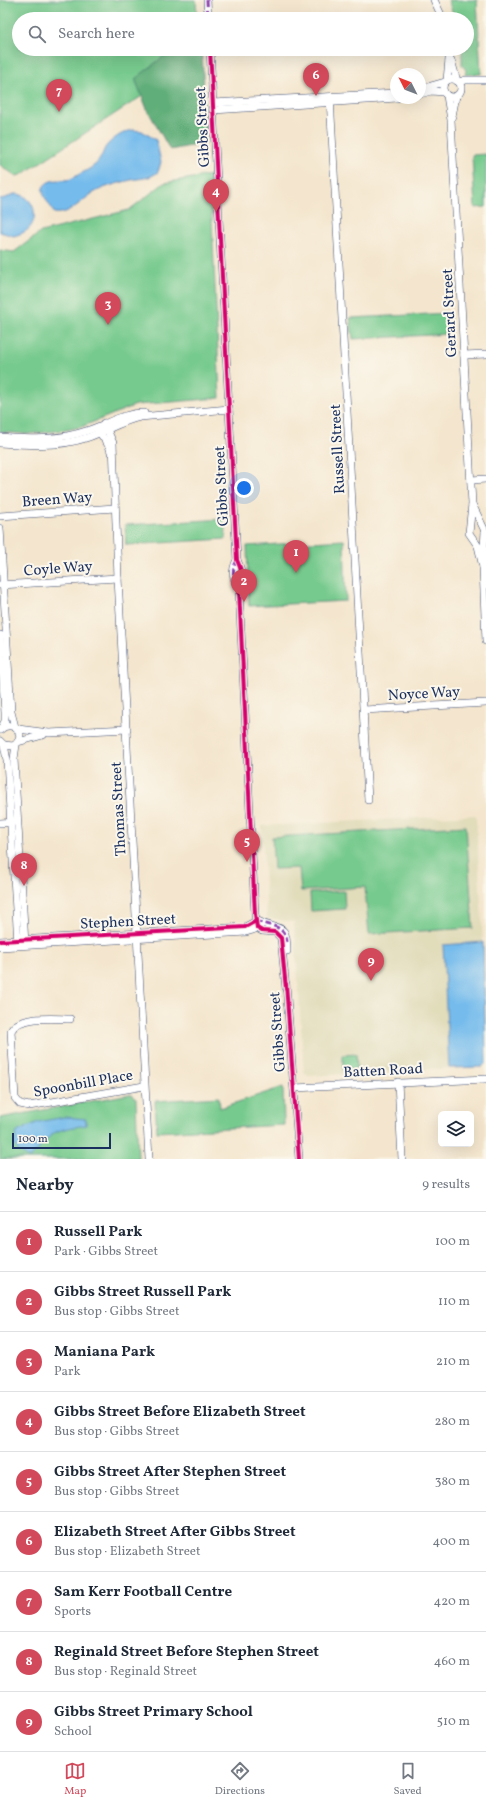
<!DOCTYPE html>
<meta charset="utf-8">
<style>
body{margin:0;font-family:Vollkorn,serif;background:#f2f2f3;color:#1f2937}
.controls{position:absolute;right:12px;bottom:12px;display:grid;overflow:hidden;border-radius:6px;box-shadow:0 4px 16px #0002}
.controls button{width:36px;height:36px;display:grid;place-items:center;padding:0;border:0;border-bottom:1px solid #e0e1e3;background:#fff;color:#1f2937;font:20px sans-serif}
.compass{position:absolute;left:390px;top:68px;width:36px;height:36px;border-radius:50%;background:#fff;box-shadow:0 4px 16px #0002;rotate:312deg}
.scale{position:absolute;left:12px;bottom:10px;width:99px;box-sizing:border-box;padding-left:4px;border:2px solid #1b2f5e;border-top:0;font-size:11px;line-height:14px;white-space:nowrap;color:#1b2f5e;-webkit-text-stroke:3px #fbf7ec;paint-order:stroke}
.you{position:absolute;left:244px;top:488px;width:14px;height:14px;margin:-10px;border:3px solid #fff;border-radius:50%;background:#1a73e8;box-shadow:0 0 0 6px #1a73e833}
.badge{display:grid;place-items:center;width:26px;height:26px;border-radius:50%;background:#d1495b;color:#fff;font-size:13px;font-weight:700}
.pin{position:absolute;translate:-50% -33px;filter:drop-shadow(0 1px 2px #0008)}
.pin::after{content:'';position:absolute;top:21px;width:14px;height:12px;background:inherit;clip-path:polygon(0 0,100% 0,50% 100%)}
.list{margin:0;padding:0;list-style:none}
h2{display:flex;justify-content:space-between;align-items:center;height:52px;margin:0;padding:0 16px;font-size:17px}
h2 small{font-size:13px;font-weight:400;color:#747a83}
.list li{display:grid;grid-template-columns:26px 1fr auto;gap:12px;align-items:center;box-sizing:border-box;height:60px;padding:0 16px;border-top:1px solid #e0e1e3}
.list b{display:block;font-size:15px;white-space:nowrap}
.list p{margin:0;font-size:13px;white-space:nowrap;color:#747a83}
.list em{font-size:13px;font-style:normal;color:#747a83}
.icon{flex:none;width:22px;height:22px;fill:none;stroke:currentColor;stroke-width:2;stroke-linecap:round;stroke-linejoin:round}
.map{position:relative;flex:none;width:486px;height:1159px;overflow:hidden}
.search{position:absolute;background:#fff;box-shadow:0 4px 16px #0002;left:12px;right:12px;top:12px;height:44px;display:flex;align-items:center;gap:10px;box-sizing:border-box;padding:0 14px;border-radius:22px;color:#747a83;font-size:15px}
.sheet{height:592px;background:#fff}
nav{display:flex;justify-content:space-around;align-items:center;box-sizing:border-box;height:56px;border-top:1px solid #e0e1e3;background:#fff;font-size:11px;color:#747a83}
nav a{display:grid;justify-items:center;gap:2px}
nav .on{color:#d1495b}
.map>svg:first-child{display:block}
.built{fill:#e1dcba}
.green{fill:#77ca8e;stroke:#497c76}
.forest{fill:#61ae79;stroke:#3e6e6c}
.water{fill:#75bbec;stroke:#4875a5}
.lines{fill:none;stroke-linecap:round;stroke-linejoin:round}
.minor-casing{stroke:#3c4a6f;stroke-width:8}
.minor{stroke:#fff;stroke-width:7}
.quiet{stroke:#8e44ad;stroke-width:3;stroke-dasharray:6 3;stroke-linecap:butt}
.cycleway-casing{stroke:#fbf7ec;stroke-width:6}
.cycleway{stroke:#d6006c;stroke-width:4}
.labels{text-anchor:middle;stroke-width:4;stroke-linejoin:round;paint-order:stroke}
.street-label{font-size:15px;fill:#1b2f5e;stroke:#fbf7ec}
</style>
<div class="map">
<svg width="486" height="1159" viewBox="0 0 486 1159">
<rect width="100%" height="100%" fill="#fbf7ec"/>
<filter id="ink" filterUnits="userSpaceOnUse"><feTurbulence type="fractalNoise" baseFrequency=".025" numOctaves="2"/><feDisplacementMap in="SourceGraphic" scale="8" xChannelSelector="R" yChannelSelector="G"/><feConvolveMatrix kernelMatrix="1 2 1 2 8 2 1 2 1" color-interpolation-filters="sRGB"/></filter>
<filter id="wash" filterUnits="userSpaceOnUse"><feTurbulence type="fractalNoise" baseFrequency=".012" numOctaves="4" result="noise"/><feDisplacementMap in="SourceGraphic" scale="16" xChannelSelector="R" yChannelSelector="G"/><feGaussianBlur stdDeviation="0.9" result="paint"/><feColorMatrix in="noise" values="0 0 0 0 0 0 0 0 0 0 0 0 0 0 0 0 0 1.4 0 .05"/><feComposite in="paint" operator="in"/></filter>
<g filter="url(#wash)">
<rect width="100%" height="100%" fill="#f4e6ce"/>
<path class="built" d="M476,815l7,127 -40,3 6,123 -141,8 -4,-4 -10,-150 -27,-4 -5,-92z"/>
<g class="green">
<path d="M0,0h196l1,19h-178v30h180v10l-178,116 -5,1 -16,-11z"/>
<path d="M448,0h29l4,74 -16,1 1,-5 -4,-5v-16h5v-30h-12z"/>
<path d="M486,154v53l-11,1 -3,-53z"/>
<path d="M210,175l10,223 -84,7 -55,22 -15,3 -39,4 -27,-2v-182l14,2 27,-20 88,-22 35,-27z"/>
<path d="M450,313l1,21 -98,5 -3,-21z"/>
<path d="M225,519l1,20 -100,6 -1,-20z"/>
<path d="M344,540l2,61 -97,5 -2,-60z"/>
<path d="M466,826l7,102 -104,6 -4,-47 -64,4 -2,-23 -25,1 -2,-32z"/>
<path d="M344,891l1,18 -34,2 -1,-18z"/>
<path d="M356,1054l1,14 -14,1v-14z"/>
<path d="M283,1087l1,38 -127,7 -2,-31 64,-4 1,11z"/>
<path d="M130,1094l3,1 3,4 2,60h-138v-41z"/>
</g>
<path class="forest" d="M173,49h29l4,94 -36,7 -23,-41 -12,-30z"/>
<g class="water">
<path d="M133,130l9,1 14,9 5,22 -3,10c-9,7 -17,6 -27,8 -12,3 -25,6 -36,12 -13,7 -25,24 -41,21 -3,-8 -15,-20 -10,-27 7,-10 20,-3 29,-8 7,-5 17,-8 23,-14 5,-5 6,-10 9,-16 5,-8 19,-17 28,-18z"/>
<path d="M14,194c16,-1 26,18 17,32 -4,6 -11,8 -17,10l-14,-4v-33l6,-1z"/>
<path d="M483,942l3,120 -4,5 -33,1 -6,-123z"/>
<path d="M65,1117l21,2v6c-10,2 -23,3 -32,8 -9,6 -15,19 -25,25l-11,-7 -4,-8 3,-11 21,-10z"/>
</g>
</g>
<g filter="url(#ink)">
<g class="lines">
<defs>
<g id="minor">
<path d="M207,0l1,19"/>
<path d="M434,0l9,19"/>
<path d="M210,49l27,511c5,11 7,19 2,30l16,324 2,14 5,3 13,1 6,6 5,51"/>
<path d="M451,60l6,21"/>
<circle cx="452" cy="88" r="9"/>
<path d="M447,80l3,-31"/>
<path d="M459,82l6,-2h21"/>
<path d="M420,89l25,-7"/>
<path d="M420,94l11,-3 13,1"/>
<path d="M447,96l4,24 21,384 -3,29 9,13 5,21"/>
<path d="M330,97l38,703"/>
<path d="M213,103l183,-10"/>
<path d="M213,110l184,-12"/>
<path d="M452,116l4,-20"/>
<path d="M464,355l22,-1"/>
<path d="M104,423l9,20 5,135 31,581"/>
<path d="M98,430l11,16 2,6"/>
<path d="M0,437c26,3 61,3 86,-6 20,-6 36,-18 58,-18"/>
<path d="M0,443c28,2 59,4 86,-5 19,-6 35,-17 54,-21l89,-8"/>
<path d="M471,480l15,-1"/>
<path d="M473,506l12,25 -2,36 3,74"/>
<path d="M0,516l115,-8"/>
<path d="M0,528l11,184 4,15"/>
<path d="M237,560c-6,11 -4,19 2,30"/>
<path d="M0,585l118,-7"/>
<path d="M0,635l5,78v8l-4,8"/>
<path d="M364,710l122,-7"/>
<path d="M18,729l31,4 78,-4"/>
<path d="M0,741l4,4 9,1c16,-9 0,-29 -13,-16"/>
<path d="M18,742l25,-7"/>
<path d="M4,745l3,15 11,183"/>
<path d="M16,745l-2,14 11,185"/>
<path d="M0,823l16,-1"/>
<path d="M258,921c20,11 29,-1 29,30"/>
<path d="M0,941l245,-14 11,-6"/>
<path d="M0,947l246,-15 7,-2 9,-6"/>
<path d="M286,984l13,175"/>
<path d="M70,1019c-16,0 -52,-4 -59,12l4,67 5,6 9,2 115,-20"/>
<path d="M398,1082l4,77"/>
<path d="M294,1088l192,-9"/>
</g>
</defs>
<use href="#minor" class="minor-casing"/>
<use href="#minor" class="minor"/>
<g class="quiet">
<path d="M207,0l1,19"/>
<path d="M237,560c-6,11 -4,19 2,30"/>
<path d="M256,921c12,5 29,3 31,21"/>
</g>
<defs>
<g id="cycleway">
<path d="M210,49l27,511c5,11 7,19 2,30l16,324 2,14 5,3 13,1 6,6 5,51"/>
<path d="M0,941l245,-14 11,-6"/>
<path d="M286,984l13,175"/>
</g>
</defs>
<use href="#cycleway" class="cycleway-casing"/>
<use href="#cycleway" class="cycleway"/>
</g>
</g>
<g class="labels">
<g class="street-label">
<text transform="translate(202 127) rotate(-93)" y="5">Gibbs Street</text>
<text transform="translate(449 313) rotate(-93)" y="5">Gerard Street</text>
<text transform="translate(337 449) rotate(-93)" y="5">Russell Street</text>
<text transform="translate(221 486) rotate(-93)" y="5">Gibbs Street</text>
<text transform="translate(57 499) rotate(-4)" y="5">Breen Way</text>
<text transform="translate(58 568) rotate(-4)" y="5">Coyle Way</text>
<text transform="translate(424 693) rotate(-3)" y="5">Noyce Way</text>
<text transform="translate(118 809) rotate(-93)" y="5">Thomas Street</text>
<text transform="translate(128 921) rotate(-3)" y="5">Stephen Street</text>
<text transform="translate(277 1032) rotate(-94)" y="5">Gibbs Street</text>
<text transform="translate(383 1070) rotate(-3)" y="5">Batten Road</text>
<text transform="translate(83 1083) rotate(-10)" y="5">Spoonbill Place</text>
</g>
</g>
</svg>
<div class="controls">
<button><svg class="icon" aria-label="layers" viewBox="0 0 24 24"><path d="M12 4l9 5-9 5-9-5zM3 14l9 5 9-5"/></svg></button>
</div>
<svg class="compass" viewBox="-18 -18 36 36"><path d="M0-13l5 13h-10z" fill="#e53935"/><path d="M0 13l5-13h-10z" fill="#747a83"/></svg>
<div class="scale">100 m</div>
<div class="you"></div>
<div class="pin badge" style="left:296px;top:573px">1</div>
<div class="pin badge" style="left:244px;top:602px">2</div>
<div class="pin badge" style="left:108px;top:325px">3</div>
<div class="pin badge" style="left:216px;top:212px">4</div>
<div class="pin badge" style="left:247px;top:862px">5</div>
<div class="pin badge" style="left:316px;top:96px">6</div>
<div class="pin badge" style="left:59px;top:112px">7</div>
<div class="pin badge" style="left:24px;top:886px">8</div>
<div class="pin badge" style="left:371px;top:981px">9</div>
<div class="search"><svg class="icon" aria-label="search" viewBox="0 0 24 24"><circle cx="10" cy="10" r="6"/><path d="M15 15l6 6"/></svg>Search here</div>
</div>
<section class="sheet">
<h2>Nearby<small>9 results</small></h2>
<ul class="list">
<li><span class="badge">1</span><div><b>Russell Park</b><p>Park · Gibbs Street</p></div><em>100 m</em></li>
<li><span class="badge">2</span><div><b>Gibbs Street Russell Park</b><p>Bus stop · Gibbs Street</p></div><em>110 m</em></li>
<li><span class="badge">3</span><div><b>Maniana Park</b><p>Park</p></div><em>210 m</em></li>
<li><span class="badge">4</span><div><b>Gibbs Street Before Elizabeth Street</b><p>Bus stop · Gibbs Street</p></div><em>280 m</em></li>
<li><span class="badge">5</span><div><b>Gibbs Street After Stephen Street</b><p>Bus stop · Gibbs Street</p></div><em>380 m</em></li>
<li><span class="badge">6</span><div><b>Elizabeth Street After Gibbs Street</b><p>Bus stop · Elizabeth Street</p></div><em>400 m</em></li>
<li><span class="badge">7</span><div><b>Sam Kerr Football Centre</b><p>Sports</p></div><em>420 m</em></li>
<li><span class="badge">8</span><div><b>Reginald Street Before Stephen Street</b><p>Bus stop · Reginald Street</p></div><em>460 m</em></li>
<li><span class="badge">9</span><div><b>Gibbs Street Primary School</b><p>School</p></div><em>510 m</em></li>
</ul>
</section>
<nav>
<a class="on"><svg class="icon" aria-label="map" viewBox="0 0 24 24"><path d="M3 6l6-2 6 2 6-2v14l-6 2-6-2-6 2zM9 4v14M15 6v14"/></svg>Map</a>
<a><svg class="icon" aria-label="directions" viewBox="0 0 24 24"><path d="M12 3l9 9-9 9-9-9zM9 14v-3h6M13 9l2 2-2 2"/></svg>Directions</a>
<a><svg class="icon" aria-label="saved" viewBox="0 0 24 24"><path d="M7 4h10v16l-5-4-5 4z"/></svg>Saved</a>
</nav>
